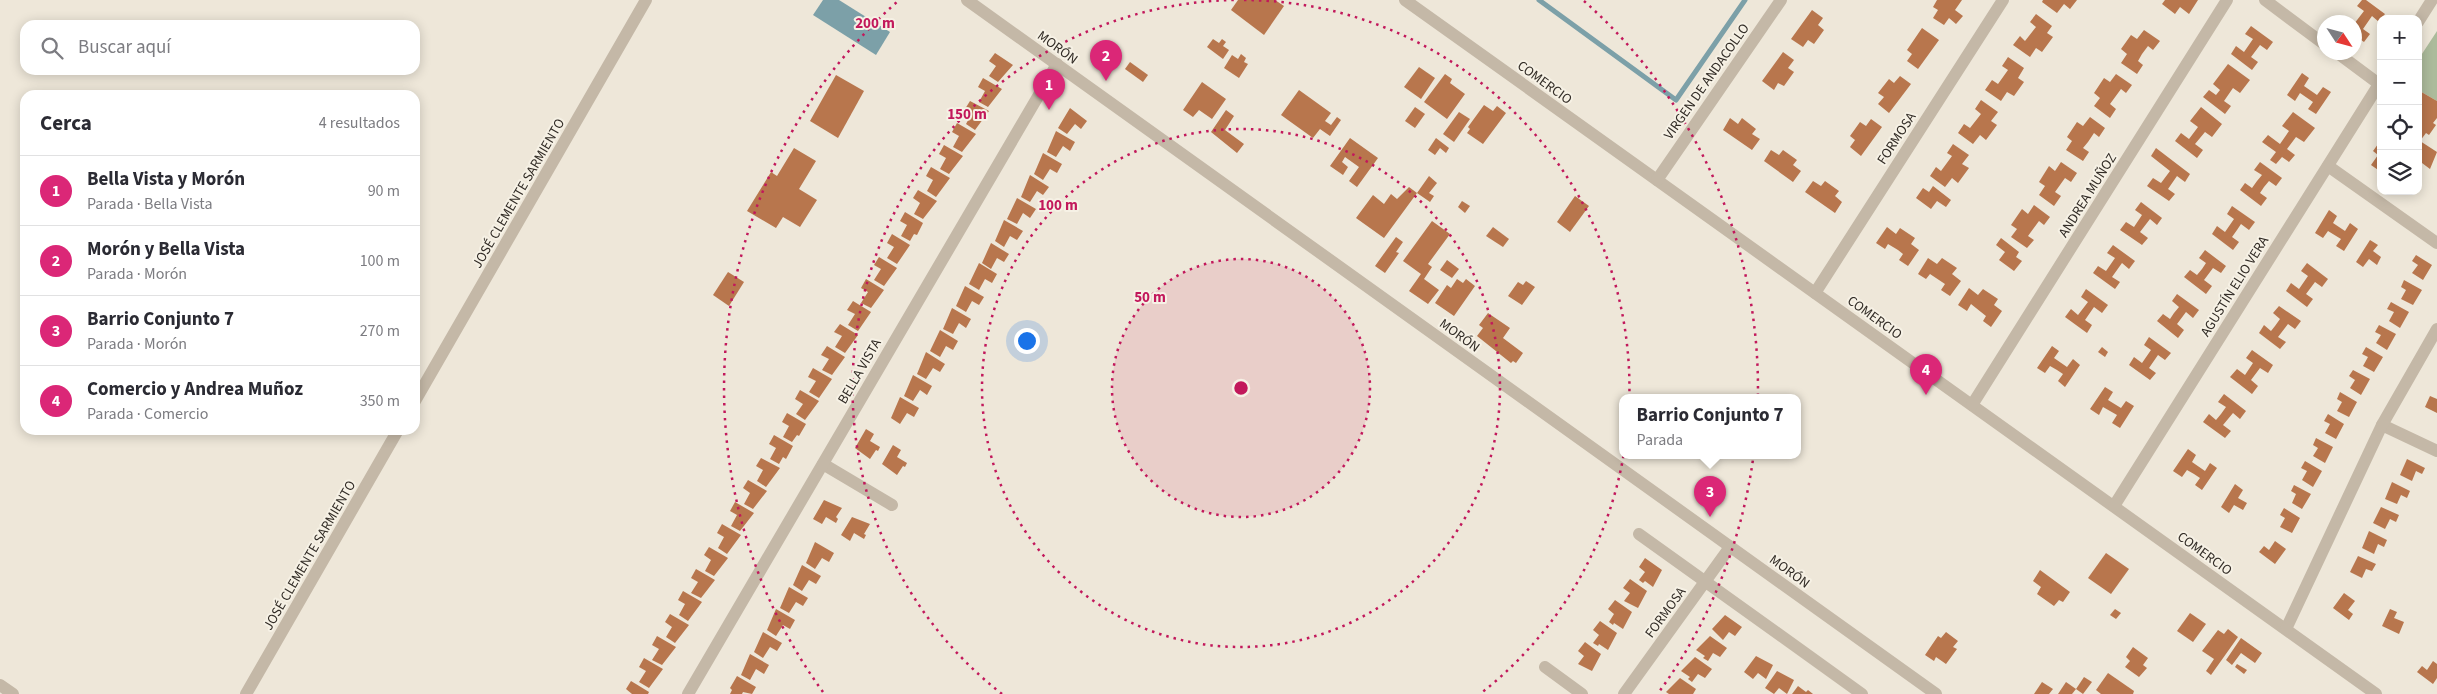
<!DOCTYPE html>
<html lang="es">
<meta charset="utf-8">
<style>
body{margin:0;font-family:"Source Sans 3",sans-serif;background:#f2f2f3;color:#2b2b33}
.controls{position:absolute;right:15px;top:15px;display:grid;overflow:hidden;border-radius:10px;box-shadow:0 2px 12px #0003}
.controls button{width:45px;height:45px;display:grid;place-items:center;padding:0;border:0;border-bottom:1px solid #e1e1e2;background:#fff;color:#2b2b33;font:25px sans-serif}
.compass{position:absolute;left:2317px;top:15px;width:45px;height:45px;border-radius:50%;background:#fff;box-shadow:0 2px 12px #0003;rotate:126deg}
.you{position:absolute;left:1026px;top:340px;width:18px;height:18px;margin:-12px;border:4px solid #fff;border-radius:50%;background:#1a73e8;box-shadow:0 0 0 8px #1a73e833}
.badge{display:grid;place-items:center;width:32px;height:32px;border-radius:50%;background:#db2777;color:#fff;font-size:16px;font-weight:700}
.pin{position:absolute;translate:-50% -41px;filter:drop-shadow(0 1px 2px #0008)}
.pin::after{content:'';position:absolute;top:26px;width:18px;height:15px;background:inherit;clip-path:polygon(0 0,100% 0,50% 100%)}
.popup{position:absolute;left:1619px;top:394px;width:182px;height:65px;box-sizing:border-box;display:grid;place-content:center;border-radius:10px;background:#fff;filter:drop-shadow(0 1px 4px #0005);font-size:16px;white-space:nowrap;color:#7c7c81}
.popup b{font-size:19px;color:#2b2b33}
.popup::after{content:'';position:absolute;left:50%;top:100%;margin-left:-10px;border:10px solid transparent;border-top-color:#fff}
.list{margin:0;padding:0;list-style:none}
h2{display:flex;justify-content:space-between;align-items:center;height:65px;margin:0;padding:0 20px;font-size:21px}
h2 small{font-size:16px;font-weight:400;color:#7c7c81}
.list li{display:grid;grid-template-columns:32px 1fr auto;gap:15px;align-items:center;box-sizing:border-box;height:70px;padding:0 20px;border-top:1px solid #e1e1e2}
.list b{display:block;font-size:19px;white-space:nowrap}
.list p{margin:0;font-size:16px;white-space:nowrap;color:#7c7c81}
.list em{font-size:16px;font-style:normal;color:#7c7c81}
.icon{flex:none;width:28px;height:28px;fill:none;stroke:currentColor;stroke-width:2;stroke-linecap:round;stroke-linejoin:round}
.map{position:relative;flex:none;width:2437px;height:694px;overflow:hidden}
.search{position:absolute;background:#fff;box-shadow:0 2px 12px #0003;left:20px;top:20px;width:400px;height:55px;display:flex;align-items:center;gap:12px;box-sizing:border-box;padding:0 18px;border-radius:15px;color:#7c7c81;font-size:19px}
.panel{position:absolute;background:#fff;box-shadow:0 2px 12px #0003;left:20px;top:90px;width:400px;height:345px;border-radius:15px}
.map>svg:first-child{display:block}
.green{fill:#acbb9b}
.water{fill:#7ca0a8}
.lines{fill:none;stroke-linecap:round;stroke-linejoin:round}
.stream{stroke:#7ca0a8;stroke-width:5}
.building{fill:#b8764d}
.minor{stroke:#c4b8a7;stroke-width:12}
.ring{fill:none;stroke:#c2185b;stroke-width:2.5;stroke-dasharray:2.5 5}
.labels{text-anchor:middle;stroke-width:4;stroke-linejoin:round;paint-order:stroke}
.street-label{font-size:14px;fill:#322c26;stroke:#f6f1e5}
.centre{fill:#c2185b;stroke:#f6f1e5;stroke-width:2.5}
.ring-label{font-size:15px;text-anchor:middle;font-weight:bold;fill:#c2185b;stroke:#f6f1e5;stroke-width:4;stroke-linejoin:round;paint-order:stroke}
</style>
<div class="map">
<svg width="2437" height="694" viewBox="0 0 2437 694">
<rect width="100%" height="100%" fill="#eee7d9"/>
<path class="green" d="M2437,31v70l-19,-11v-30z"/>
<path class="water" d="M823,0h16l51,32 -14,23 -63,-40z"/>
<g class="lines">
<path class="stream" d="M1539,0l137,100 69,-100"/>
</g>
<g class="building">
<path d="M1238,0h37l9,6 -20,29 -33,-25z"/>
<path d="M1937,0h25l-7,10 8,6 -7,8 -7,-6 -5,7 -11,-7 5,-8 -5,-3z"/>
<path d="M2043,0h34l-7,9 -6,-5 -7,9 -15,-11z"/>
<path d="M2165,0h33l-9,14 -9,-7 -5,7 -13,-10z"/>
<path d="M2362,0h4l19,14 -6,8 -7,-6 -9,13 7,5 -6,8 -10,-7v-11l10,-13 -7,-5z"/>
<path d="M1812,10l11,8 -5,7 6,5 -10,14 -6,-4 -5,7 -12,-8z"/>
<path d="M2036,14l16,12 -5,7 6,4 -11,15 -6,-4 -6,9 -17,-12 7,-9 5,5 11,-14 -6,-5z"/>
<path d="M2251,26l22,16 -6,8 -7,-5 -9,12 7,5 -6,8 -21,-16 5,-8 8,6 9,-13 -8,-5z"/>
<path d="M1922,28l17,12 -21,29 -11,-8 5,-7 -5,-4z"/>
<path d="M2144,30l16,11 -7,9 -5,-4 -6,8 -4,7 5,4 -6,9 -16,-11 6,-9 -6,-5 10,-14 6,4z"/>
<path d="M1213,39l6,4 3,-4 4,3 -3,4 6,4 -6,9 -16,-12z"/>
<path d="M1783,52l11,8 -6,8 6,4 -10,14 -6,-3 -4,7 -12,-9z"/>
<path d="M995,53l18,12 -15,17 -9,-6 7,-10 -7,-5z"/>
<path d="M1241,54l5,4 -2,4 4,2 -9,14 -15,-10 8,-13 6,4z"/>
<path d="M2008,57l16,11 -6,10 6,4 -10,14 -7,-4 -6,9 -16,-11 7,-10 6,4 10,-14 -6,-4z"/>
<path d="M1130,62l18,13 -5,7 -18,-13z"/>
<path d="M2228,64l22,16 -10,13 -7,-5 -9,13 7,5 -6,8 -22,-17 6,-7 7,5 4,-5 -7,-6z"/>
<path d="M1419,67l16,11 -14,21 -17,-12z"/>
<path d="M2302,73l7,5 -5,8 13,9 6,-8 8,5 -15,22 -8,-5 5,-7 -13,-9 -5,8 -8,-6z"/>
<path d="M1445,74l7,5 -2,4 15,11 -18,25 -23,-17z"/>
<path d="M2116,74l16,11 -6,8 -5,-4 -11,15 6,5 -6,9 -16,-12 6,-8 -6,-5 10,-15 6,4z"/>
<path d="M836,75l28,16 -26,47 -28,-17z"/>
<path d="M1900,76l11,8 -22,29 -11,-9 6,-7 -6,-4 11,-14 5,4z"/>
<path d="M983,78l19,11 -14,18 -9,-5 6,-11 -7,-4z"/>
<path d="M1202,82l24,17 -14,20 -13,-9 -6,7 -10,-7z"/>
<path d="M1299,90l32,23 -6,8 6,4 6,-8 4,3 -11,16 -10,-7 -7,9 -32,-23z"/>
<path d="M2418,90l19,11v17l-4,5 3,2 -7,10 -3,-2 -6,8 17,11 -7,17 -12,-9z"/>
<path d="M1981,100l17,12 -7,9 6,4 -11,15 -6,-5 -7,9 -15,-11 6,-9 6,4 11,-14 -6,-5z"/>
<path d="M970,101l19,10 -14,19 -9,-6 6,-11 -7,-4z"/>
<path d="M1484,105l9,6 4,-5 9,7 -23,31 -16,-11 3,-4 -2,-2z"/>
<path d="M1415,107l10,7 -10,14 -10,-7z"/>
<path d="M2201,107l21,17 -10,13 -7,-5 -10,12 8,6 -6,8 -22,-17 6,-8 8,6 9,-12 -8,-6z"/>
<path d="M1070,108l17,13 -6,8 -6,-5 -8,10 -9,-6z"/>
<path d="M1226,110l8,6 -9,14 19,14 -7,9 -26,-21z"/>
<path d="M1459,112l11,7 -16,23 -11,-8z"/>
<path d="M2293,112l22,16 -11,14 -8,-5 -9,12 8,6 -6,7 -7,-5 -6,7 -6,-4 6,-8 -14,-10 6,-7 12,9 9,-13 -7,-5z"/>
<path d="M2090,117l15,11 -6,9 -5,-4 -6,9 -5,6 6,4 -6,9 -17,-11 6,-9 -5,-4 10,-15 6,4z"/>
<path d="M1730,118l8,6 4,-6 14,11 -4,5 8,5 -8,11 -29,-20z"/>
<path d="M1871,119l11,8 -21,29 -11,-9 5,-7 -5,-4 10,-14 6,4z"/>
<path d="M957,123l19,11 -14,18 -9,-5 6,-11 -7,-4z"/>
<path d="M1056,131l19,11 -5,9 -7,-5 -7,11 -9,-5z"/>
<path d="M1350,138l28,20 -21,29 -8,-6 10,-14 -14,-10 -3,5 6,5 -5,8 -13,-9z"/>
<path d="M1436,138l13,10 -3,5 -6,-5 -5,7 -7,-5z"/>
<path d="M2381,140v32l-10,-7 7,-10 -5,-4z"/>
<path d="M1953,144l16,11 -7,9 7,4 -11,15 -6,-5 -7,9 -15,-11 6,-9 5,4 11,-15 -5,-3z"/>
<path d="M944,145l19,11 -14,18 -9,-5 6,-11 -7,-4z"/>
<path d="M794,148l22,13 -17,28 18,11 -17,27 -17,-10 -7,11 -29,-17 24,-39 6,4z"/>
<path d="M2156,148l34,26 -5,8 -8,-6 -9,13 7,5 -6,7 -22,-15 6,-8 8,5 9,-12 -19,-15z"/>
<path d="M1771,150l8,5 4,-5 14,10 -4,5 8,6 -8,11 -29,-21z"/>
<path d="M1043,153l19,11 -5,9 -7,-4 -7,11 -9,-6z"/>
<path d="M2061,162l16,11 -6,9 -6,-4 -10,14 6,4 -7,10 -15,-11 6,-9 -6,-4 10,-16 6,5z"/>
<path d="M2260,162l22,16 -6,8 -7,-5 -5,6 -4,6 7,5 -6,8 -21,-16 5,-7 7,5 5,-7 5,-6 -8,-5z"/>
<path d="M931,167l19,11 -14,19 -9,-6 6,-11 -7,-4z"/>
<path d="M1030,175l19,12 -6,8 -6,-4 -7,11 -9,-5z"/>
<path d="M1429,176l8,7 -8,10 5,3 -4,6 -13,-9z"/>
<path d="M1813,181l8,5 4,-5 14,10 -4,5 7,6 -7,11 -30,-21z"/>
<path d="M1933,186l18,14 -5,7 -9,-6 -6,8 -15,-11 7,-10 6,4z"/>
<path d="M1409,187l8,6 -33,45 -28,-20 17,-23 11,9 7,-10 6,5z"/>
<path d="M918,190l19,11 -14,18 -9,-5 6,-11 -7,-5z"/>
<path d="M1575,196l14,10 -19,26 -13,-10z"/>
<path d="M1017,198l19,11 -6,9 -7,-5 -6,11 -10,-5z"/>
<path d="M1462,201l8,5 -5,7 -7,-6z"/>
<path d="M2141,202l21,16 -5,7 -7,-6 -10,13 8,6 -6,7 -22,-15 6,-8 8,5 8,-12 -7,-5z"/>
<path d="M2034,205l16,12 -6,8 -5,-4 -11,15 6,4 -7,8 -16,-11 6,-8 -6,-4 11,-16 6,5z"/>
<path d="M2232,206l23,16 -6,8 -8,-6 -4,6 -5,7 7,5 -6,8 -21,-16 5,-8 8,6 9,-13 -7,-5z"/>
<path d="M2329,210l8,6 -4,7 12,8 5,-8 8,6 -14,22 -8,-5 5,-7 -13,-8 -5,7 -8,-5z"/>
<path d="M905,212l18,11 -6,12 -3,-1 -4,7 -9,-5 6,-11 -7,-4z"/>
<path d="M1004,220l19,11 -6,9 -7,-4 -6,11 -9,-6z"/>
<path d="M1432,221l18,13 -22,30 4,3 -8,12 15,11 -11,14 -19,-13 12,-17 -18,-13z"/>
<path d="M1493,227l16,12 -6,8 -17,-11z"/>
<path d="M1887,227l9,7 4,-6 15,10 -4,6 8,6 -11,16 -9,-6 4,-6 -5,-4 -10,-6 -3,5 -9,-6z"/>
<path d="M892,234l18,11 -13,19 -10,-6 7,-11 -7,-4z"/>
<path d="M1396,237l7,5 -7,10 3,1 -14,20 -10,-7z"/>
<path d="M2001,238l18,14 -3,5 6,4 -8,10 -15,-11 6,-8 -9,-7z"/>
<path d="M2370,240l8,5 -5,6 8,6 -4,8 -8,-6 -6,8 -7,-5z"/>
<path d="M991,243l18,11 -5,8 -7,-4 -6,11 -9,-6z"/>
<path d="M2113,245l22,16 -6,8 -7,-6 -10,14 8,5 -5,7 -22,-16 5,-7 8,5 9,-13 -8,-5z"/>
<path d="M2205,250l21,16 -5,7 -8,-5 -9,12 8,6 -6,8 -22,-17 6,-7 7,5 5,-6 4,-6 -7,-5z"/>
<path d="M2416,255l16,10 -9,15 -11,-7 6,-8 -6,-4z"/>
<path d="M879,257l18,11 -13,18 -10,-6 7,-11 -7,-4z"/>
<path d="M1928,258l9,6 5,-6 15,10 -5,6 9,7 -11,15 -9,-6 4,-6 -15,-10 -4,5 -8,-5z"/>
<path d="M1447,260l12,9 -7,9 -12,-8z"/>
<path d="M979,263l18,11 -5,9 -7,-4 -6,11 -10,-6z"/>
<path d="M2307,263l21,16 -6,8 -7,-5 -9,12 7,5 -6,8 -21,-16 5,-8 8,6 9,-13 -7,-5z"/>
<path d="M728,272l16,10 -15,24 -16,-11z"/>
<path d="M866,279l18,11 -13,18 -10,-5 7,-11 -7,-4z"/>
<path d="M1457,279l6,4 3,-4 9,7 -21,30 -19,-13 12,-18 4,3z"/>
<path d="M2404,280l18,10 -9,15 -12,-6 5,-9 -5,-3z"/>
<path d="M1526,281l9,6 -13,18 -14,-9 10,-14 5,3z"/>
<path d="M965,286l19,11 -5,8 -7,-4 -6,11 -10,-6z"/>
<path d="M1969,288l9,7 5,-6 15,10 -4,6 8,6 -11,16 -8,-6 3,-5 -15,-12 -4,7 -9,-6z"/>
<path d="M2086,289l22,16 -6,8 -8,-6 -9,13 7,5 -5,8 -22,-16 6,-8 7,6 10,-13 -7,-5z"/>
<path d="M2177,294l22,16 -6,8 -7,-6 -9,12 7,6 -6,8 -21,-17 6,-7 7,5 4,-6 5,-6 -7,-6z"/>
<path d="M853,301l18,11 -13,19 -10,-6 7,-11 -8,-4z"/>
<path d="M2391,302l18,10 -9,16 -11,-7 5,-9 -7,-3z"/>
<path d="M2279,306l22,15 -6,8 -7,-5 -10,13 8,5 -6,7 -21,-16 5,-8 7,6 4,-5 5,-7 -7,-6z"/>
<path d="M952,308l19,11 -5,9 -7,-5 -6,11 -10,-5z"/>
<path d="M1488,313l22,15 -7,10 20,15 -7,10 -3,-2 -2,2 -34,-27 6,-8 -4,-3z"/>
<path d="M840,324l18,11 -13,18 -10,-6 7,-11 -8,-4z"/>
<path d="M2379,325l17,9 -9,16 -11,-7 5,-8 -6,-3z"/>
<path d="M940,330l18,11 -5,9 -7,-4 -6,11 -10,-6z"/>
<path d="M2149,337l22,16 -6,7 -7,-5 -9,13 7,5 -6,7 -21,-15 5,-8 8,6 9,-13 -7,-5z"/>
<path d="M827,346l18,11 -13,18 -10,-5 7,-11 -8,-4z"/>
<path d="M2052,346l7,5 -5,7 13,9 6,-8 7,6 -15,22 -7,-6 5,-7 -6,-4 -7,-4 -5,7 -8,-5z"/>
<path d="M2102,347l6,5 -3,5 -7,-5z"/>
<path d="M2366,347l17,10 -9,15 -11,-6 5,-9 -6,-3z"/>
<path d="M2252,350l21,15 -5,8 -8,-5 -9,12 7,6 -6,8 -22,-17 7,-8 8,6 8,-12 -7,-5z"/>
<path d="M926,352l19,12 -5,8 -7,-4 -7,11 -9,-5z"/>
<path d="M813,368l19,11 -13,19 -10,-6 7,-11 -8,-4z"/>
<path d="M2353,370l17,9 -9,16 -11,-7 5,-8 -6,-4z"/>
<path d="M913,375l19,11 -5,9 -7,-5 -7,11 -9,-5z"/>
<path d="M2105,387l8,5 -5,8 13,8 5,-7 8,5 -14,22 -8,-5 5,-8 -14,-8 -4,8 -9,-6z"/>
<path d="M800,390l19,11 -14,19 -9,-6 7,-10 -8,-5z"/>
<path d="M2340,392l17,10 -8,15 -12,-6 5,-9 -5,-3z"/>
<path d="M2224,394l22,17 -6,8 -7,-6 -10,12 8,6 -6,7 -22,-16 6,-8 7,6 5,-6 5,-7 -8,-5z"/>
<path d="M2430,396l7,3v14l-12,-6z"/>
<path d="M900,397l19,11 -5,9 -7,-4 -7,11 -9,-6z"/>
<path d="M787,413l19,11 -7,12 -2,-1 -5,7 -9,-5 6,-11 -7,-4z"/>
<path d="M2328,414l16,10 -8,15 -11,-6 5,-9 -6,-3z"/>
<path d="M866,429l8,5 -4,7 10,6 -2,4 -2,-1 -6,9 -15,-11z"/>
<path d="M774,435l19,11 -7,13 -3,-2 -4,7 -9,-5 6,-11 -7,-4z"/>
<path d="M2316,438l17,9 -8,16 -12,-7 5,-8 -5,-3z"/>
<path d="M893,445l8,5 -4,7 10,6 -2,4 -2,-1 -6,9 -15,-11z"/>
<path d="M2188,449l8,6 -4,7 13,9 5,-8 7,5 -15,22 -7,-5 5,-7 -6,-4 -7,-4 -5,7 -9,-6z"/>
<path d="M761,458l19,10 -14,19 -9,-6 6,-11 -7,-4z"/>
<path d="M2407,459l18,9 -3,6 -6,-3 -4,10 -12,-6z"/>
<path d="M2305,461l17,10 -9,16 -11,-7 5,-9 -6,-3z"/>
<path d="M748,480l19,11 -14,18 -9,-5 6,-11 -7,-5z"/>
<path d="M2392,482l18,9 -3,7 -6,-3 -4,9 -12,-5z"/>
<path d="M2235,484l8,6 -5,8 9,5 -4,7 -9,-5 -5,8 -8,-6z"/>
<path d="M2294,485l17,9 -9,15 -10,-6 4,-9 -5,-3z"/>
<path d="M824,500l18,8 -6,9 2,2 -2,4 -10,-6 -4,7 -9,-5z"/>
<path d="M735,502l19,11 -14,18 -9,-5 6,-11 -7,-4z"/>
<path d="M2381,507l18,8 -3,7 -6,-3 -5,10 -12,-6z"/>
<path d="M2284,508l16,10 -8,15 -12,-6 5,-9 -5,-3z"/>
<path d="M852,517l18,7 -6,10 2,1 -2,4 -10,-6 -4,8 -9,-6z"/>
<path d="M722,524l19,11 -14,19 -9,-6 6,-11 -7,-4z"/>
<path d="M2369,531l18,9 -3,7 -6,-3 -4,10 -12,-6z"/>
<path d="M2275,541l11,8 -11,15 -16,-12 5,-6 5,4z"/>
<path d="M815,542l19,11 -5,9 -7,-4 -7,11 -9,-6z"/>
<path d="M709,547l19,11 -14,18 -9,-5 6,-11 -7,-5z"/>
<path d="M2106,553l23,16 -18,25 -23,-16z"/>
<path d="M2358,556l18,8 -4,7 -6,-2 -4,9 -12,-6z"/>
<path d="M1645,558l17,12 -9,17 -8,-6 -2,2 -4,-3 6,-8 -6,-5z"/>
<path d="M802,565l19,11 -5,8 -7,-4 -7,11 -9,-6z"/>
<path d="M696,569l19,11 -14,18 -10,-5 7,-11 -7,-4z"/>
<path d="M2040,570l30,22 -7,10 -4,-2 -5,6 -17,-12 4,-7 -8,-6z"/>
<path d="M1630,579l17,12 -9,17 -14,-7 6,-8 -7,-5z"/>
<path d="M789,587l19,11 -5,8 -7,-4 -7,11 -9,-5z"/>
<path d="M683,591l19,11 -14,19 -9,-6 6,-11 -7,-4z"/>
<path d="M2344,593l11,8 -7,9 5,4 -4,6 -16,-12z"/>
<path d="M1615,600l17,12 -9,17 -9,-6 -1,2 -4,-3 5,-8 -6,-5z"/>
<path d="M776,609l19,11 -5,9 -7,-4 -7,11 -9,-6z"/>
<path d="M2115,609l6,4 -5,6 -6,-4z"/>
<path d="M2390,609l7,3 -3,6 10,4 -5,12 -17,-8z"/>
<path d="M2190,613l16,11 -13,18 -16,-11z"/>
<path d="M670,614l19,11 -14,18 -9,-6 6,-10 -7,-5z"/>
<path d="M1725,615l17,12 -7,9 -6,-4 -6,8 -11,-11z"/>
<path d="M1600,621l17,12 -9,17 -9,-6 -1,2 -5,-3 6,-8 -6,-5z"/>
<path d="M2228,629l10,8 -27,38 -5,-4 8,-12 -12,-8 16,-21 6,4z"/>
<path d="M763,632l19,11 -5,8 -7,-4 -7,11 -9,-6z"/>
<path d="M1946,632l12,9 -5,6 4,2 -11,15 -10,-7 -2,4 -9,-6 13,-19 3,2z"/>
<path d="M657,636l19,11 -14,18 -10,-5 7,-11 -7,-4z"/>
<path d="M1710,636l17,12 -7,9 -7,-4 -5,8 -5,-3 2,-2 -9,-6z"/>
<path d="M2241,638l21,15 -7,10 -14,-10 -9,12 -6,-5z"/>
<path d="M1585,642l16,12 -9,17 -14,-7 6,-8 -6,-5z"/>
<path d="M2133,647l15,11 -5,7 4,3 -8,9 -14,-10 5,-6 -4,-4z"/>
<path d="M750,654l19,11 -5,9 -8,-5 -6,11 -9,-5z"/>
<path d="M1756,656l17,9 -7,14 -8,-6 -5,6 -9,-7z"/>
<path d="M1695,657l17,12 -7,9 -7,-4 -6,8 -4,-3 2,-2 -9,-6z"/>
<path d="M644,658l19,11 -14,19 -10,-6 7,-11 -7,-4z"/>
<path d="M2433,661l4,3v14l-4,6 -16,-12 5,-6 5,4z"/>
<path d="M2237,664l10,6 -3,4 -9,-7z"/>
<path d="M1777,671l17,9 -7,14 -8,-6 -5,6 -9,-6z"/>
<path d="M2108,673l26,18 -1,3h-32l-5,-4z"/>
<path d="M737,676l19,11 -4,7 -9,-2 -1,2h-12l2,-4 -2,-2z"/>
<path d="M2084,677l8,5 -9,12 -7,-5z"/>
<path d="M1680,678l16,11 -3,5h-24l-3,-2z"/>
<path d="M631,681l18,11 -1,2h-16l-6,-5z"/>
<path d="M2042,682l11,7 -4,5h-15z"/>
<path d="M2066,682l10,7 -4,5h-14z"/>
<path d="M1798,686l8,6 2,-2 5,4h-21z"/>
</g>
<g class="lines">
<g class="minor">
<path d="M967,0l969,694"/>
<path d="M1405,0l971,694"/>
<path d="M2265,0l59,44"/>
<path d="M2418,22l14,-22"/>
<path d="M2336,52l43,32"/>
<path d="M2328,166l109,77"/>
<path d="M1657,180l124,-180"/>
<path d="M1815,293l188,-293"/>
<path d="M415,401l231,-401"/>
<path d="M1972,405l255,-405"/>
<path d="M2382,425l55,26"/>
<path d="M823,464l69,41"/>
<path d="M2114,506l267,-425"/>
<path d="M1639,534l223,160"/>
<path d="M2286,629l96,-204 55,-96"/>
<path d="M1545,667l37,27"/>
<path d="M0,685l13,9"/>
<path d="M246,694l152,-264"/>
<path d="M688,694l369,-630"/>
<path d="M1624,694l106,-147"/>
</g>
</g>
<circle cx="1241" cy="388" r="129" fill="#c2185b" fill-opacity=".12"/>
<g class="ring">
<circle cx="1241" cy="388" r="129"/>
<circle cx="1241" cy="388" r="259"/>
<path d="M1002 694A388 388 0 0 1 1238 0M1244 0A388 388 0 0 1 1480 694"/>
<path d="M823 692A517 517 0 0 1 898 1M1584 1A517 517 0 0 1 1659 692"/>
</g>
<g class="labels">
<g class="street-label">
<text transform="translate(1058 47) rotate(36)" y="5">MORÓN</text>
<text transform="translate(1706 81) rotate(-55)" y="5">VIRGEN DE ANDACOLLO</text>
<text transform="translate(1545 82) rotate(36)" y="5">COMERCIO</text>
<text transform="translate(1896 138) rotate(-57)" y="5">FORMOSA</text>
<text transform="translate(518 193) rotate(-60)" y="5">JOSÉ CLEMENTE SARMIENTO</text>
<text transform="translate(2087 195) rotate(-58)" y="5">ANDREA MUÑOZ</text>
<text transform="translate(2234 286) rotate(-58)" y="5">AGUSTÍN ELIO VERA</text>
<text transform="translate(1875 317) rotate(36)" y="5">COMERCIO</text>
<text transform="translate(1460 335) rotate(36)" y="5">MORÓN</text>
<text transform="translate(859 371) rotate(-60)" y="5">BELLA VISTA</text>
<text transform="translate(2205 553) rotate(36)" y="5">COMERCIO</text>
<text transform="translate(309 555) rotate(-60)" y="5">JOSÉ CLEMENTE SARMIENTO</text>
<text transform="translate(1790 571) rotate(36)" y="5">MORÓN</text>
<text transform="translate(1665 612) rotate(-54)" y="5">FORMOSA</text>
</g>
</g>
<circle cx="1241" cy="388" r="8" class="centre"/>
<g class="ring-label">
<text x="875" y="28">200 m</text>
<text x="967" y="119">150 m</text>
<text x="1058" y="210">100 m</text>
<text x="1150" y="302">50 m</text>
</g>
</svg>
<div class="controls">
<button>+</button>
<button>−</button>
<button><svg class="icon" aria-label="locate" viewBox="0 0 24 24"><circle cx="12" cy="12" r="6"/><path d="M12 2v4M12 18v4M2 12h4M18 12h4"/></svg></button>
<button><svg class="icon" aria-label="layers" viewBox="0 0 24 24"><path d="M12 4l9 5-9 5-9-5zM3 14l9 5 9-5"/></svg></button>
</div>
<svg class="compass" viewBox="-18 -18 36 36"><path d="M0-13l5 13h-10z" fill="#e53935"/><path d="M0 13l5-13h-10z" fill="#7c7c81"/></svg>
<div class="you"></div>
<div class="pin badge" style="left:1049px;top:110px">1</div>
<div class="pin badge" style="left:1106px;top:81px">2</div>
<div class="pin badge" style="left:1710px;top:517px">3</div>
<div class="popup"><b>Barrio Conjunto 7</b>Parada</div>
<div class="pin badge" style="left:1926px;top:395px">4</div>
<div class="search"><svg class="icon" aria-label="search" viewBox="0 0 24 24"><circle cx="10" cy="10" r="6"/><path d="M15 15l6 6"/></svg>Buscar aquí</div>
<section class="panel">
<h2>Cerca<small>4 resultados</small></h2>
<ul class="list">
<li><span class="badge">1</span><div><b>Bella Vista y Morón</b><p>Parada · Bella Vista</p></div><em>90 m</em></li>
<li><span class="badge">2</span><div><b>Morón y Bella Vista</b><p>Parada · Morón</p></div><em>100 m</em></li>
<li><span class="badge">3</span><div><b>Barrio Conjunto 7</b><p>Parada · Morón</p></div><em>270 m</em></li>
<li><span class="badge">4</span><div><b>Comercio y Andrea Muñoz</b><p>Parada · Comercio</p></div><em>350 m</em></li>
</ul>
</section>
</div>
